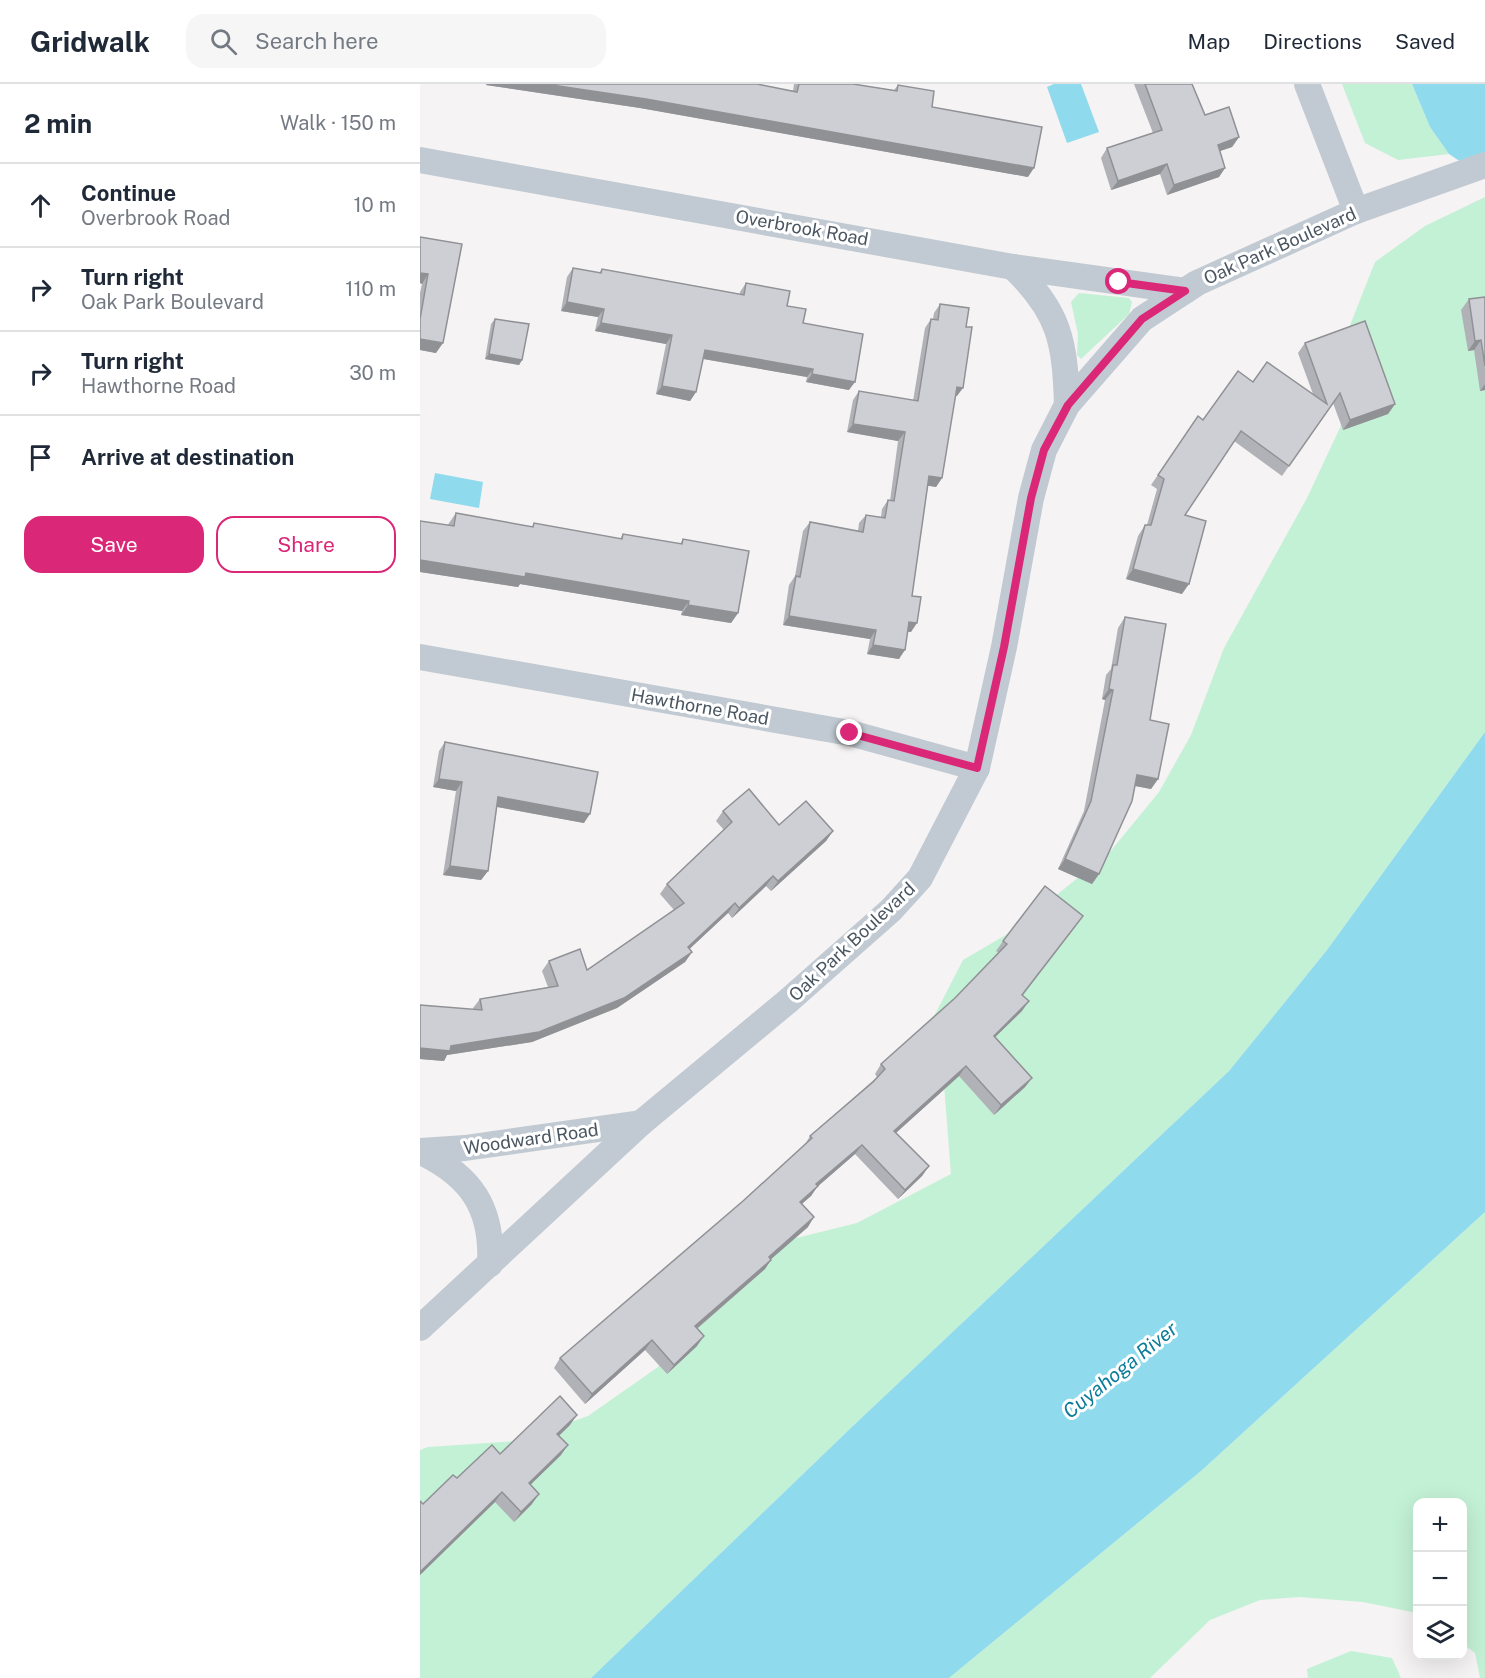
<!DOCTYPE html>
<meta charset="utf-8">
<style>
body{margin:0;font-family:"Public Sans",sans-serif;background:#f6f6f7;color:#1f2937}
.controls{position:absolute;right:18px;bottom:18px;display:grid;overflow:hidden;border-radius:12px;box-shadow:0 6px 24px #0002}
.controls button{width:54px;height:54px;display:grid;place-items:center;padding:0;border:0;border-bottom:2px solid #e0e1e3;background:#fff;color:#1f2937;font:30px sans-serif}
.stop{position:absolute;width:18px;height:18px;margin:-14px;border:4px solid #db2777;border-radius:50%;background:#fff}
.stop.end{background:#db2777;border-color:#fff;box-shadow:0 2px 6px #0008}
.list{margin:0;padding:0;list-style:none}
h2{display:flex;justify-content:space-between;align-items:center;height:78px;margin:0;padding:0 24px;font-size:26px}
h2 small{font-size:20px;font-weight:400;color:#747a83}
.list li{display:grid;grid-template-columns:39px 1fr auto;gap:18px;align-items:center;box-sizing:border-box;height:84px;padding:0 24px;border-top:2px solid #e0e1e3}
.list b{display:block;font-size:22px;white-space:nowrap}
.list p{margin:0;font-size:20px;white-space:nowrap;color:#747a83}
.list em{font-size:20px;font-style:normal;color:#747a83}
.actions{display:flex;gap:12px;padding:18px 24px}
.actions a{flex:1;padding:14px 0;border:2px solid #db2777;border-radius:18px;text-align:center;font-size:21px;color:#db2777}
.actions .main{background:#db2777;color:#fff}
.icon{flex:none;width:33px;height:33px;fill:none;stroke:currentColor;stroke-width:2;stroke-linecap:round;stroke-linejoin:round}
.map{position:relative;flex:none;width:1065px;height:1594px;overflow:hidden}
header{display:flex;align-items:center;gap:36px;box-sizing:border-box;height:84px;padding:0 30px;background:#fff;border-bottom:2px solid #e0e1e3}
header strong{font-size:28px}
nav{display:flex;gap:33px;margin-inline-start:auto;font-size:21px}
.search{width:420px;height:54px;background:#f6f6f7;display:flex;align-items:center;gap:15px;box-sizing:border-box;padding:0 21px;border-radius:18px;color:#747a83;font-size:22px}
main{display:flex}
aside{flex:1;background:#fff}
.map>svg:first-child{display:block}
.green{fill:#c3f1d5}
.water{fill:#90daee}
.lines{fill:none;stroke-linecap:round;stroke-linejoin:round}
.minor{stroke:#c1cad2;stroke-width:26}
.wall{fill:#b0b2b7}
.shaded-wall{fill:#909195}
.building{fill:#cdcfd5;stroke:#909195;stroke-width:1.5}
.route{stroke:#db2777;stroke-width:8}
.labels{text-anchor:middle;stroke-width:6;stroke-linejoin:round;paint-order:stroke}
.street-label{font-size:18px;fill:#4a5661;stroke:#fff}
.water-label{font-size:20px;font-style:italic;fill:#0c7c9b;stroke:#fff}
</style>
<header>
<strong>Gridwalk</strong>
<div class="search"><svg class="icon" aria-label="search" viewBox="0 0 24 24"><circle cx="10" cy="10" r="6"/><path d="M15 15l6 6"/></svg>Search here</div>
<nav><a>Map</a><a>Directions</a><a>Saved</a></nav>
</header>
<main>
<aside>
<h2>2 min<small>Walk · 150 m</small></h2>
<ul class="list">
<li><svg class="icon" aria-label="ahead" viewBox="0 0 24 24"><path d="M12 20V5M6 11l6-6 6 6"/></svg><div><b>Continue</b><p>Overbrook Road</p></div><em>10 m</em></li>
<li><svg class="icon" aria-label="right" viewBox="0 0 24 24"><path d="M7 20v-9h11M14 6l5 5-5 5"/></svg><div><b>Turn right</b><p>Oak Park Boulevard</p></div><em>110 m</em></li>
<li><svg class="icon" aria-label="right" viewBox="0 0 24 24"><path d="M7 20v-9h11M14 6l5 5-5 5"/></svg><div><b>Turn right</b><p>Hawthorne Road</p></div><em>30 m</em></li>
<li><svg class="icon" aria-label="arrive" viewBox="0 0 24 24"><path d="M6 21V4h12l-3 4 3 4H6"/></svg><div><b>Arrive at destination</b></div></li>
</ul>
<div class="actions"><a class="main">Save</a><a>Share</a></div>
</aside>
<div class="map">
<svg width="1065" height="1594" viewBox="0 0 1065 1594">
<rect width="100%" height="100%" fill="#f5f3f3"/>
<g class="green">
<path d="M922,0h70l18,43 19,27 -51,6 -33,-17z"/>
<path d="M1065,113v535l-158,218 -98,121 -374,353 -264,254h-171v-228l8,-3 89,-6 71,-25 70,-49 36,-55 54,-62 109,-27 94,-49 -8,-102 -14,-46 34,-66 46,-27 100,-80 50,-61 32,-57 33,-87 83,-150 38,-81 -4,-69 34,-86 50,-36z"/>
<path d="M659,209l50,5 3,4 -3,12 -48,45 -4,-4 1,-21 -7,-32z"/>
<path d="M1065,1128v466h-5l-5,-25 -12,-9 -1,-142h-44l-1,111 -54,-11 -64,-5 -39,3 -50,20 -60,58h-201l252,-207z"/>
<path d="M931,1567l41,7 9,20h-93l-1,-9z"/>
</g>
<g class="water">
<path d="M634,0h27l18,48 -32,11 -20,-56z"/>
<path d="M992,0h73v94l-36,-24 -19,-27z"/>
<path d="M15,389l48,9 -4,26 -49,-9z"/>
<path d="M1065,648v480l-284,259 -252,207h-358l264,-254 374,-353 98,-121z"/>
</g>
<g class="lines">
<g class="minor">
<path d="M887,0l49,127"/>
<path d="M0,76l593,107 172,24"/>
<path d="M593,183c47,45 52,75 54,138"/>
<path d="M0,573l430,76 127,35"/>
<path d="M0,1067l45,-3 176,-25"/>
<path d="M1,1068c50,24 72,56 69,112"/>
<path d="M0,1244l221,-205 147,-122 103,-91 29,-32 57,-110 27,-121 27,-149 13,-48 23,-45 75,-86 55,-36 159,-72 129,-46"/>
</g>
</g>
<g class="wall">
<path d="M66,0h271l36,7 1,-7h59l41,6 4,-5 34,22 96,70 -388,-69 -154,-23z"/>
<path d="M714,0h58l13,31 34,22 -7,10 -12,4 5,17 -6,9 -52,18 -7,-21 -49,16 -10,-32 6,-10 46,-15z"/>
<path d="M0,153l42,7 -26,109 -16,-3v-57l2,-9 -2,-1z"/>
<path d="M153,184l26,5 3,-4 138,25v-2l6,-9 41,23 16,17 46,67 -43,-8 1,-5 -104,-18 -7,33 -6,9 -34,-7 10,-50 -71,-13 3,-14 -37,-6 6,-34z"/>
<path d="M1065,213v93l-5,1 -6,-41 -6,1 -7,-41 8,-11z"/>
<path d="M520,220l17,92h-2l-13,82 -6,9 -8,-2 -16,111 -1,36h-3l-9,27 -32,-5 3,-15 -87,-14 6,-40 6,-9 8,-45 7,-9 48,9 1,-8 7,-8 15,2 1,-8 6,-9 2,1 8,-60 -51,-9 6,-32 6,-9 54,10 12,-73 6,-9h2l1,-6z"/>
<path d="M75,235l27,41 -3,5 -34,-6 6,-35z"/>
<path d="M885,259l90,61 -7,10 -45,16 -10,-27 -51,73 -48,-35 -49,74 -3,79 -56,-15 12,-43 7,-11h2l10,-36 -6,-4 47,-69 5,4 50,-38 60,12 -15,-41z"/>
<path d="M36,429l76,14 2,-4 86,16 3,-5 57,10 3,-5 55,74 -7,10 -50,-8 1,-4 -162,-27 -2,3 -98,-15v-51l28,4 1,-2z"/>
<path d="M705,533l25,103 8,59 -7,10 -16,-3 -36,88 -7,10 -34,-15 26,-58 21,-111 -3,-1 4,-24 5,-6 7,-41z"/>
<path d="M25,658l139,81 -87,-16 -9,64 -7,9 -38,-5 13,-84 -23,-4 6,-36z"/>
<path d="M303,727l56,14 54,6 -7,10 -55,50 -5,-5 -34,32 -4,-5 -39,36 3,3 -7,10 -68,46 -85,34 -85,13 -3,6 -24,-2v-54l53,5v-2l7,-9 68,-12 -6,-16 7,-10 38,9 87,-60 -14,-16 7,-10 57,-54 -8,-9z"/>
<path d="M656,842l-53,69 -1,16 -27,26 37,41 -7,9 -31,28 -35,-39 -63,57 33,33 -7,10 -24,23 -43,-45 -38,33 -6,9 -9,7 6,24 -37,32 -6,10 -68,60v17l-30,28 -22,-24 -60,54 -31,-36 6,-10 183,-157 61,-55 6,-10 67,-59 -2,-3 6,-10 74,-66 44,-45 -3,-2 7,-10z"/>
<path d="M150,1341l-11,11 2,19 -31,30 2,19 -18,18 -19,-20 -75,73v-74l3,3 34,-26 43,-24z"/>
</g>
<g class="shaded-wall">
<path d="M67,0h58l101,15 388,69 -6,9 -388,-69 -154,-23z"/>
<path d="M819,53l-7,10 -21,7 7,-9z"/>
<path d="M747,80l-7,10 -49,16 7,-9z"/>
<path d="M805,84l-6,9 -52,18 7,-10z"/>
<path d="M0,189l8,1 -6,10 -2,-1z"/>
<path d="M147,218l37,7 -6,8 -37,-6z"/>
<path d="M181,239l71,12 -6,9 -71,-13z"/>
<path d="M0,255l23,4 -7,10 -16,-3z"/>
<path d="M1061,256l-7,10 -6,1 7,-10z"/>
<path d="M285,266l108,19 -6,8 -109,-19z"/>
<path d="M69,270l33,6 -3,5 -34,-6z"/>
<path d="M392,290l43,8 -6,8 -43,-8z"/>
<path d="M1065,300v6l-5,1z"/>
<path d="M242,302l34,6 -6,9 -34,-7z"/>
<path d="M537,303l6,1 -6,8 -6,-1z"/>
<path d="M975,320l-7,10 -45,16 7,-10z"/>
<path d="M433,340l52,8 -7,9 -51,-9z"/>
<path d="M509,392l13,2 -6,9 -13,-2z"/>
<path d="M0,476l106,13 163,28 -7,10 -162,-27 -2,3 -98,-15z"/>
<path d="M713,485l56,15 -7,10 -56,-15z"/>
<path d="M268,521l50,8 -7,10 -50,-8z"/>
<path d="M369,532l87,14 -6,9 -87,-14z"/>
<path d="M489,538l8,1 -6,9 -8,-1z"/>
<path d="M453,561l32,5 -6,9 -32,-5z"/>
<path d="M689,605l4,1 -8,10 -3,-1z"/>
<path d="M717,691l21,4 -7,10 -21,-4z"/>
<path d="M19,695l23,3 -6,9 -23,-4z"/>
<path d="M78,713l92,17 -6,9 -92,-17z"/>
<path d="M413,747l-7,10 -55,50 7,-10z"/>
<path d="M645,775l34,15 -7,10 -34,-15z"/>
<path d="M30,782l38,5 -7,9 -38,-5z"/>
<path d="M353,792l-7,10 -34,32 7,-10z"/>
<path d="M315,819l-7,10 -47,44 7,-10z"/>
<path d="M272,868l-7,10 -68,46 -85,34 -85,13 -3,6 -24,-2v-11l31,-2z"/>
<path d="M609,917l-7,10 -35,34 7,-9z"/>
<path d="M546,982l-7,10 -71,64 6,-9z"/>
<path d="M612,994l-7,9 -31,28 7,-10z"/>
<path d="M442,1061l-7,9 -38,33 -6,9 -17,15 6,-9 16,-18z"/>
<path d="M509,1082l-7,10 -24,23 7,-9z"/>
<path d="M394,1133l-6,10 -46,40 7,-10z"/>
<path d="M351,1176l-6,9 -77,67 7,-10z"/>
<path d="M284,1252l-7,10 -30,28 7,-9z"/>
<path d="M232,1256l-7,10 -60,54 7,-10z"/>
<path d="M157,1331l-7,10 -20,19 7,-10z"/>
<path d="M148,1361l-7,10 -39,38 7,-10z"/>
<path d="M82,1408l-7,10 -75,73v-3z"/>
<path d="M119,1410l-7,10 -18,18 7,-10z"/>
</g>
<g class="building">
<path d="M125,0h212l40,8 2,-8h54l44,7 1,-6 36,6 -2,16 110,20 -8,41 -388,-69z"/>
<path d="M725,0h47l13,31 24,-8 10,30 -21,8 7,23 -51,17 -7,-21 -49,17 -11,-33 55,-18z"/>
<path d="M0,153l42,7 -19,99 -23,-4v-20l8,-45 -8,-1z"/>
<path d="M153,184l28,5 1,-4 142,26 2,-12 44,8 -3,15 19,3 -3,14 60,11 -8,48 -43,-8 1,-5 -108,-19 -9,42 -34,-6 10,-51 -71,-12 3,-14 -37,-7z"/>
<path d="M1065,213v69l-4,-26 -6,1 -6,-42z"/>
<path d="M520,220l29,4 -3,19h6l-9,61 -6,-1 -15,91 -13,-2 -17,120 9,1 -4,26 -8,-1 -4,28 -32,-5 3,-15 -87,-14 7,-40 4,1 10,-55 53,10 3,-17 19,3 3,-18 6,1 11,-69 -52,-8 6,-33 59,10 13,-82 7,1z"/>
<path d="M75,235l34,5 -7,36 -33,-6z"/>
<path d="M945,237l30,83 -45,16 -10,-27 -51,73 -48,-35 -56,84 21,6 -17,63 -56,-15 12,-44h6l13,-46 -6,-4 40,-59 5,4 35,-49 15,11 14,-20 60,42 -22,-61z"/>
<path d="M36,429l77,14 1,-4 88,16 1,-5 59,10 1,-5 66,12 -11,62 -50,-8 1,-4 -163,-28 -1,4 -105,-17v-39l34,5z"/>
<path d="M705,533l41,7 -16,96 19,4 -11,55 -21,-4 -5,26 -33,73 -34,-15 26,-58 22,-111 -4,-1 4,-24h4z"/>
<path d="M25,658l153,30 -8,42 -92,-17 -10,74 -38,-5 12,-84 -23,-3z"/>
<path d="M329,705l30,36 27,-24 27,30 -55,50 -5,-5 -34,32 -4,-5 -47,44 4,5 -68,46 -85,34 -88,14 -1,5 -30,-3v-43l62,5 -2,-11 78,-13 -9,-25 31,-12 7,21 97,-67 -17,-19 65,-62 -9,-11z"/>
<path d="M625,802l38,30 -61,79 7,6 -35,35 38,42 -31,27 -35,-39 -72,65 35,35 -24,24 -43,-45 -46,39 2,2 -18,16 14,15 -45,40 2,3 -76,66 9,10 -30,29 -22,-25 -60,54 -32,-36 183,-157 69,-63 -2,-2 63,-54 12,-13 -4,-5 74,-66 52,-54 -4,-3z"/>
<path d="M140,1312l17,19 -20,19 11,11 -39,38 10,11 -18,18 -19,-20 -82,80v-71l3,3 30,-29 4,3 35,-33 8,9z"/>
</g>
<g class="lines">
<path class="route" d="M430,649l127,35 27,-121 27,-149 13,-48 24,-45 74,-86 43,-28 -66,-9"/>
</g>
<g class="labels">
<g class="street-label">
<text transform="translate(382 144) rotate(10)" y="6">Overbrook Road</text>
<text transform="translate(860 162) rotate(-24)" y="6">Oak Park Boulevard</text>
<text transform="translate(280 623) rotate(10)" y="6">Hawthorne Road</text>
<text transform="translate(432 858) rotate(-43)" y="6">Oak Park Boulevard</text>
<text transform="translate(111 1055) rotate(-8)" y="6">Woodward Road</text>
</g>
<g class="water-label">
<text transform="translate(700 1286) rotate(-39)" y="7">Cuyahoga River</text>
</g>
</g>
</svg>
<div class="controls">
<button>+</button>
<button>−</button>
<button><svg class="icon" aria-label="layers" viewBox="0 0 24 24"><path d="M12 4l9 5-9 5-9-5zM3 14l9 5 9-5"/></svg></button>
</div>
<div class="stop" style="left:699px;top:198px"></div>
<div class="stop end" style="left:430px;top:649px"></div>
</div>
</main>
